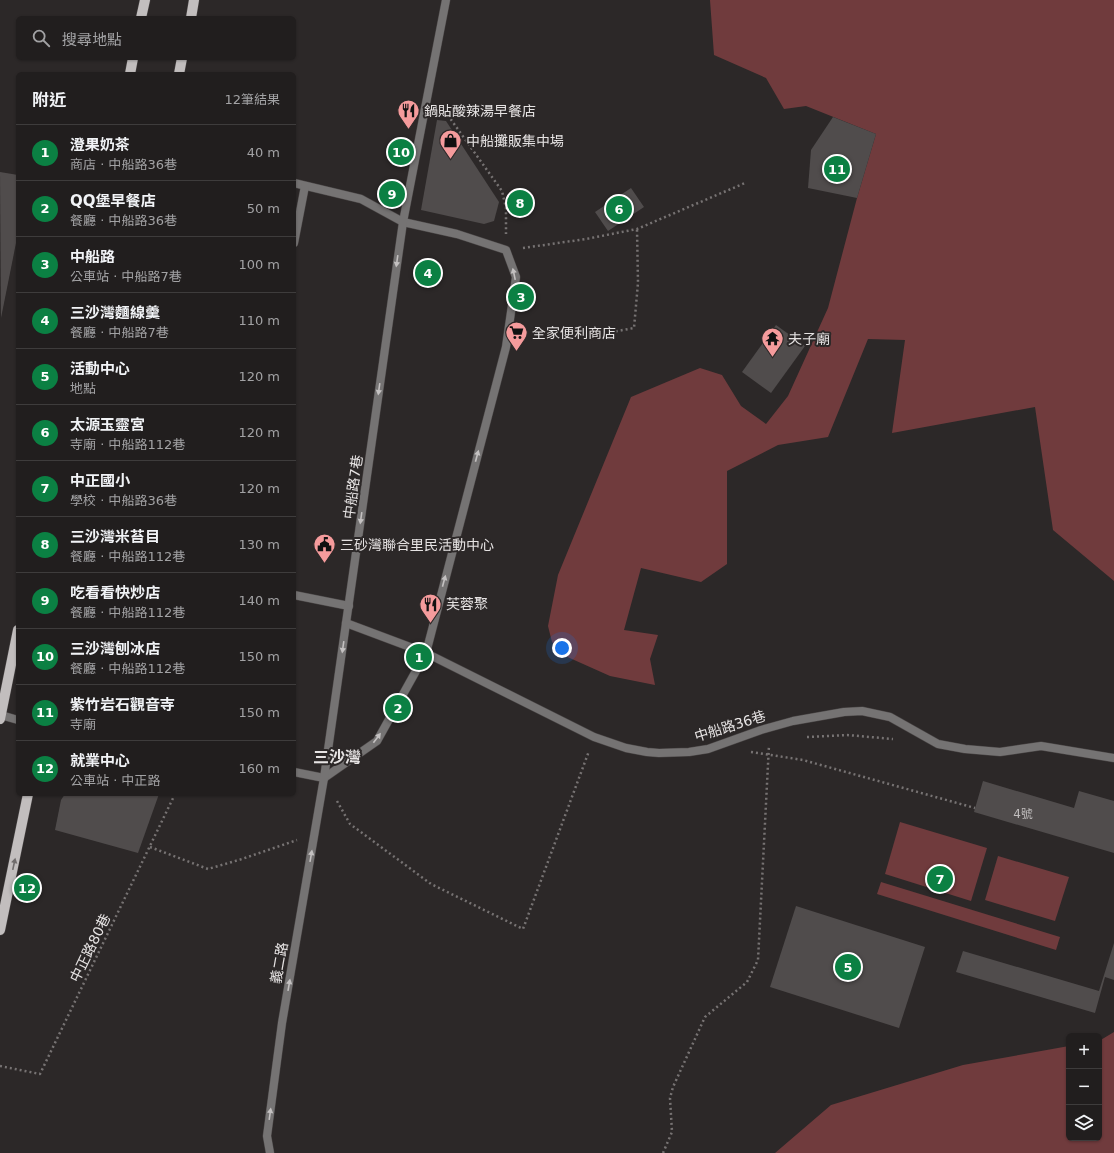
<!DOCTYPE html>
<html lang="zh-TW">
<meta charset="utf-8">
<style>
body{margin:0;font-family:"DejaVu Sans","Noto Sans TC",sans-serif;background:#292727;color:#f1f3f6}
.controls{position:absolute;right:12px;bottom:12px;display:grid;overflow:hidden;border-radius:6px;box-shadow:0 1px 3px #0004}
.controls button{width:36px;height:36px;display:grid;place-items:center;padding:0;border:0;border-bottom:1px solid #3e3c3c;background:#211e1e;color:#f1f3f6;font:20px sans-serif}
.you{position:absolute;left:562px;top:648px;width:14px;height:14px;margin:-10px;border:3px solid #fff;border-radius:50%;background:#1a73e8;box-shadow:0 0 0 6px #1a73e833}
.badge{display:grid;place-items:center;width:26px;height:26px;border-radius:50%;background:#0b8043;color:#fff;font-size:13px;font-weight:700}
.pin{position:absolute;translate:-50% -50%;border:2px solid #fff;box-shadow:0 1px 4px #0006}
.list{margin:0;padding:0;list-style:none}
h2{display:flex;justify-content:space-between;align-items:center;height:52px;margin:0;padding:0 16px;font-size:17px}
h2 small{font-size:13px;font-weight:400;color:#a2a2a4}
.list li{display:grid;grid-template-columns:26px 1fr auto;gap:12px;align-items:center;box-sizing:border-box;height:56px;padding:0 16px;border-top:1px solid #3e3c3c}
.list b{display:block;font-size:15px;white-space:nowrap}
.list p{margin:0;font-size:13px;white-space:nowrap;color:#a2a2a4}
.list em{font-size:13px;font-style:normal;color:#a2a2a4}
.icon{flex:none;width:22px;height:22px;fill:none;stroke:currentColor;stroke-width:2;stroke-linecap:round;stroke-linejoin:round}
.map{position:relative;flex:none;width:1114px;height:1153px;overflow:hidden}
.search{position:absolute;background:#211e1e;box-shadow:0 1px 3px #0004;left:16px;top:16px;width:280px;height:44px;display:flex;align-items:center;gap:10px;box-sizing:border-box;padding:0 14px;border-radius:6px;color:#a2a2a4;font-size:15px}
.panel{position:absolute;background:#211e1e;box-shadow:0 1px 3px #0004;left:16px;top:72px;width:280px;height:724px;border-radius:6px}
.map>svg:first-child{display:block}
.green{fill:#703b3d}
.building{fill:#504c4c}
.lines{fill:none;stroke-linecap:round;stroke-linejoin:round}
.street-casing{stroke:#4a4646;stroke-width:9}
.primary-casing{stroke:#4a4646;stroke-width:11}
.path{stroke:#777373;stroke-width:2.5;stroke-dasharray:2 3;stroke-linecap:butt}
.street{stroke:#757373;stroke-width:8}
.primary{stroke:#c2bebe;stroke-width:10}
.oneway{fill:#c4c1c1}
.oneway2{fill:#706c6c}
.labels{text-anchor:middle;stroke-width:4;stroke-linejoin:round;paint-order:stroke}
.number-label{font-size:12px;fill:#c0bdbd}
.poi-label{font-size:14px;fill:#e6e3e3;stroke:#2c2828;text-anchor:start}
.street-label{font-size:14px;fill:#e6e3e3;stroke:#2c2828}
.quarter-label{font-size:16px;font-weight:bold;fill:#e6e3e3;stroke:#2c2828}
</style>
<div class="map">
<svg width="1114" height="1153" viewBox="0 0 1114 1153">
<rect width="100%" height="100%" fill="#2c2828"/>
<g class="green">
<path d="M710,0h404v581l-61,-51 -18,-123 -143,26 13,-93 -37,-1 -40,98 -50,8 -51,26v93l-26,18 -60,-14 -17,62 34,5 -8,24 5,26 -45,-9 -47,-21 -11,-13 -4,-16 10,-51 73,-178 69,-29 22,7 19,31 25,18 22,-28 40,-88 29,-110 19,-64 -70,-28 -22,3 -18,-31 -52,-23z"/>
<path d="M900,822l87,26 -16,53 -86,-27z"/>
<path d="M998,856l71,21 -14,44 -70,-21z"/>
<path d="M881,882l179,55 -4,13 -179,-56z"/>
<path d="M1114,1032v121h-339l56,-48 132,-40 106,-19v92h30v-97z"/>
</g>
<g class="building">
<path d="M833,117l43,17 -19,64 -49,-10 3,-38z"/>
<path d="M437,120l9,1 53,81 -5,19 -10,3 -63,-14z"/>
<path d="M0,172l18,3v58l-17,85z"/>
<path d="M631,188l13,19 -36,24 -13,-19z"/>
<path d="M776,325l29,21 -34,47 -29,-21z"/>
<path d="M983,781l91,27 5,-17 35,10v52l-140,-41z"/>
<path d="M65,794h94l-21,59 -83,-23 6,-30z"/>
<path d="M796,906l129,41 -26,81 -129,-41z"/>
<path d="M1114,943v37l-9,-3 -10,36 -139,-41 7,-21 136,40z"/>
</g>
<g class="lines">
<defs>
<g id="street">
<path d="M294,183l67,16 42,23 54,12 49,16 10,27 -10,70 -80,306 -49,88 -53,37"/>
<path d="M294,243l11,-57"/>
<path d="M294,595l55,11"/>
<path d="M346,623l80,30 168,84 32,11 21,4 12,1 30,-1 19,-3 53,-19 32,-9 51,-9 18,-1 28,6 48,27 27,5 35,3 41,-6 73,12"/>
<path d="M1,715l17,5"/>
<path d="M294,772l30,6"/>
<path d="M270,1153l-3,-17 15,-113 42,-245 79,-556 43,-222"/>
</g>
<g id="primary">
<path d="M141,18l4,-18"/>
<path d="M191,18l3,-18"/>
<path d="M130,74l3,-16"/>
<path d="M179,74l3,-16"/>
<path d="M0,719l18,-89"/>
<path d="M0,930l28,-136"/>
</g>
</defs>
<use href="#street" class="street-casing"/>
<use href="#primary" class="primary-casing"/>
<g class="path">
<path d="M442,107l60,84 4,17v26"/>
<path d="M523,248l63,-9 51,-10 108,-46"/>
<path d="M601,334l33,-6 4,-45 -1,-54"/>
<path d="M807,737l40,-2 46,4"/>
<path d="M751,752l52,8 172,48"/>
<path d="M337,801l13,23 81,60 92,45 66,-178"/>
<path d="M150,847l58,22 34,-10 55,-19"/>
<path d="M0,1066l40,8 135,-280"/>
<path d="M663,1153l9,-21 -2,-34 3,-11 32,-70 42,-35 11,-22 11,-215"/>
</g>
<use href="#street" class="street"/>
<use href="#primary" class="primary"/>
</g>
<defs><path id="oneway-solid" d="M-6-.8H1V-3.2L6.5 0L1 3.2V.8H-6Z"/></defs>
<g class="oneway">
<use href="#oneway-solid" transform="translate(397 261) rotate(98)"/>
<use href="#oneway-solid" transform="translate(514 274) rotate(-102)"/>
<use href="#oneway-solid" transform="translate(379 389) rotate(98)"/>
<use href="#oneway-solid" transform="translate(477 456) rotate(-75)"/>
<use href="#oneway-solid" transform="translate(361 518) rotate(98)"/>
<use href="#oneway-solid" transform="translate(444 581) rotate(-75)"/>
<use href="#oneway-solid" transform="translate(343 647) rotate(98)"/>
<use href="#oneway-solid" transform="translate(377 738) rotate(-53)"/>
<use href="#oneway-solid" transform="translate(311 856) rotate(-80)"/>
<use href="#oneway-solid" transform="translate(289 985) rotate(-80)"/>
<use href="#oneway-solid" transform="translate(270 1114) rotate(-82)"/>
</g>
<use class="oneway2" href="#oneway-solid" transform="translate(14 864) rotate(-78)"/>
<defs>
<symbol id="restaurant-pin" viewBox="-11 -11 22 30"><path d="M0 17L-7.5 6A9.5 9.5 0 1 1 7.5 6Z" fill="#f59b9c" stroke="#2c2828"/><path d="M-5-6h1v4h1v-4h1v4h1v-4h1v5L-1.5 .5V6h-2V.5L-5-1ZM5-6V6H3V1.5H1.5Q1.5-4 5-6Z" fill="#111"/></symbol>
<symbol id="shop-pin" viewBox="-11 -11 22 30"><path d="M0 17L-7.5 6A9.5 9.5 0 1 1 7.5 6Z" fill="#f59b9c" stroke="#2c2828"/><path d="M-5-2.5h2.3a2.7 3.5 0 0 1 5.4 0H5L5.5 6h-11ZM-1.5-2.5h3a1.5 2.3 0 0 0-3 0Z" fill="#111"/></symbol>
<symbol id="supermarket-pin" viewBox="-11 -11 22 30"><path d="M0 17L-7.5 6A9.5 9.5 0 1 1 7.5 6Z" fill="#f59b9c" stroke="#2c2828"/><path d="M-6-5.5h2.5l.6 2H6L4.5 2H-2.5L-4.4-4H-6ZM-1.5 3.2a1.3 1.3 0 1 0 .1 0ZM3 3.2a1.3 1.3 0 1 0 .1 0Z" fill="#111"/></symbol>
<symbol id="temple-pin" viewBox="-11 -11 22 30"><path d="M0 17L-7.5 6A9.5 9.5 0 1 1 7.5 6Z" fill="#f59b9c" stroke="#2c2828"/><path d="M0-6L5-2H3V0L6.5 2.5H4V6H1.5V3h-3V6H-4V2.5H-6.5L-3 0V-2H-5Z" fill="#111"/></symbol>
<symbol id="civic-pin" viewBox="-11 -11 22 30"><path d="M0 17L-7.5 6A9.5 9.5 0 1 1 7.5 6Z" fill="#f59b9c" stroke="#2c2828"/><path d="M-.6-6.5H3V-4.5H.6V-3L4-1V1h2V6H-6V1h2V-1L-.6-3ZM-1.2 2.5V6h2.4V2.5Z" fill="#111"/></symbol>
</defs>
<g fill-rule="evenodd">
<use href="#restaurant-pin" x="396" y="98" width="25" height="34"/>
<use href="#shop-pin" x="438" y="128" width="25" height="34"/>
<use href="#supermarket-pin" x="504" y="320" width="25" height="34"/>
<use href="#temple-pin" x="760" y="326" width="25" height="34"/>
<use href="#civic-pin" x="312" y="532" width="25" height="34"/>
<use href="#restaurant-pin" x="418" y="592" width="25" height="34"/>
</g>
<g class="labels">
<g class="number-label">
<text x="1023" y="818">4號</text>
</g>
<g class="poi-label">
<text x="424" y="116">鍋貼酸辣湯早餐店</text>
<text x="466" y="146">中船攤販集中場</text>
<text x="532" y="338">全家便利商店</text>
<text x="788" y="344">夫子廟</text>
<text x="340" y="550">三砂灣聯合里民活動中心</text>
<text x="446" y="609">芙蓉聚</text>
</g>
<g class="street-label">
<text transform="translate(353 487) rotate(-82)" y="5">中船路7巷</text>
<text transform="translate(730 726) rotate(-17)" y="5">中船路36巷</text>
<text transform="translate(90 948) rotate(-64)" y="5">中正路80巷</text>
<text transform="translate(279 963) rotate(-80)" y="5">義二路</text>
</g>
<g class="quarter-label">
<text x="337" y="763">三沙灣</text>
</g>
</g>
</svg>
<div class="controls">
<button>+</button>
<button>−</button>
<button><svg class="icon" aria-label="layers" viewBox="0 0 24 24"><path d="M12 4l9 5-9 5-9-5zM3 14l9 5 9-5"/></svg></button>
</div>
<div class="you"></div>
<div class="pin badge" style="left:419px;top:657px">1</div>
<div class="pin badge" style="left:398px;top:708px">2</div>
<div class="pin badge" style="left:521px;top:297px">3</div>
<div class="pin badge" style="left:428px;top:273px">4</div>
<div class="pin badge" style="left:848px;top:967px">5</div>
<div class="pin badge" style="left:619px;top:209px">6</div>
<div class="pin badge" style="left:940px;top:879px">7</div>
<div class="pin badge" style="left:520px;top:203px">8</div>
<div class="pin badge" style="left:392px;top:194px">9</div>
<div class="pin badge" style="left:401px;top:152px">10</div>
<div class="pin badge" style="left:837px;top:169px">11</div>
<div class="pin badge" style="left:27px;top:888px">12</div>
<div class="search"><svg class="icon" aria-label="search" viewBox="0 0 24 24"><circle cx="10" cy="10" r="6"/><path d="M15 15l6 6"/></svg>搜尋地點</div>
<section class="panel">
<h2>附近<small>12筆結果</small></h2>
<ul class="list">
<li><span class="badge">1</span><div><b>澄果奶茶</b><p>商店 · 中船路36巷</p></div><em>40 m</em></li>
<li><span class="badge">2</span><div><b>QQ堡早餐店</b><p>餐廳 · 中船路36巷</p></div><em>50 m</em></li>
<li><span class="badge">3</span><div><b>中船路</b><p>公車站 · 中船路7巷</p></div><em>100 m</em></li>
<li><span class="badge">4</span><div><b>三沙灣麵線羹</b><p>餐廳 · 中船路7巷</p></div><em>110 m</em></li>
<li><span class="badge">5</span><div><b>活動中心</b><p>地點</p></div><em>120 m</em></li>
<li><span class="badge">6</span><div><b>太源玉靈宮</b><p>寺廟 · 中船路112巷</p></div><em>120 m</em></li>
<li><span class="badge">7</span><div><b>中正國小</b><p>學校 · 中船路36巷</p></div><em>120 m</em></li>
<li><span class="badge">8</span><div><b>三沙灣米苔目</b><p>餐廳 · 中船路112巷</p></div><em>130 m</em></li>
<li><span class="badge">9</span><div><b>吃看看快炒店</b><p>餐廳 · 中船路112巷</p></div><em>140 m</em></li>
<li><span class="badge">10</span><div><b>三沙灣刨冰店</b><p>餐廳 · 中船路112巷</p></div><em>150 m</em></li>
<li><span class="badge">11</span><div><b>紫竹岩石觀音寺</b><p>寺廟</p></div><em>150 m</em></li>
<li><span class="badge">12</span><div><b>就業中心</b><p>公車站 · 中正路</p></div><em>160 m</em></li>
</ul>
</section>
</div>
